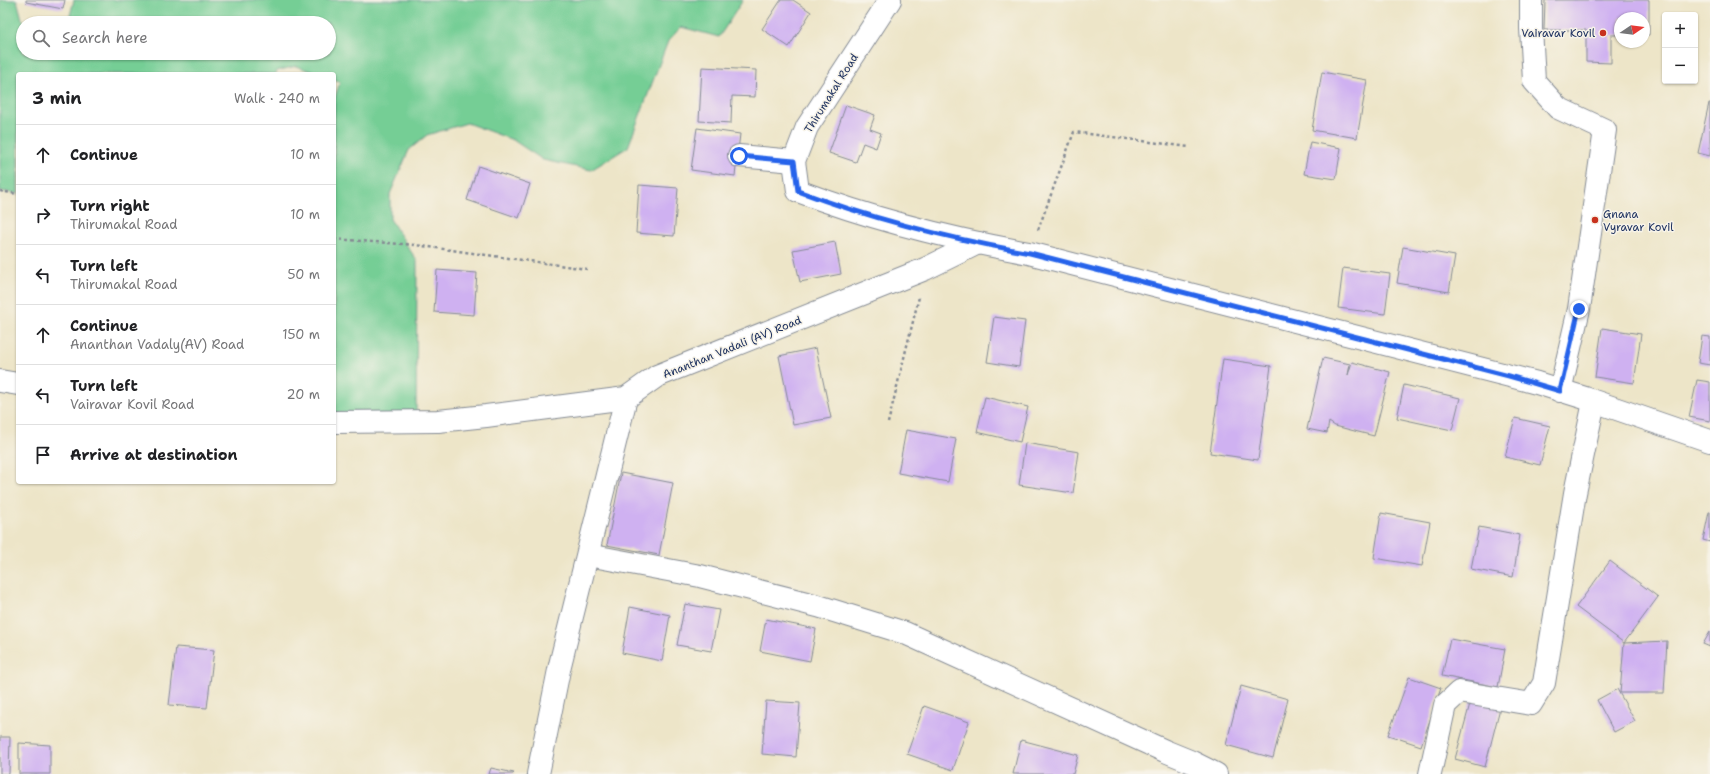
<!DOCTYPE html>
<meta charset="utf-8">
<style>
body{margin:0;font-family:"Shantell Sans",sans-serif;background:#f6f6f6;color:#202124}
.controls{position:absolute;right:12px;top:12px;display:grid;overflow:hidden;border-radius:4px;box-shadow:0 1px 3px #0004}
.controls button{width:36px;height:36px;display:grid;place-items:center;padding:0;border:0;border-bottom:1px solid #e0e0e0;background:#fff;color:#202124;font:20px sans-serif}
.compass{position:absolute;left:1614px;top:12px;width:36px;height:36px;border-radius:50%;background:#fff;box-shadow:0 1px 3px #0004;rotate:77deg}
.stop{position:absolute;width:12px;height:12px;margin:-9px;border:3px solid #2563eb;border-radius:50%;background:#fff}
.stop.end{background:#2563eb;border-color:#fff;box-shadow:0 1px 4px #0008}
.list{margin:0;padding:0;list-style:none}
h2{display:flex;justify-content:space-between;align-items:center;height:52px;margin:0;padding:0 16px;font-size:17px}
h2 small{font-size:13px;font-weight:400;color:#757577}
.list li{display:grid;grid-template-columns:26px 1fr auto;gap:12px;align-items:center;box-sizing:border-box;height:60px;padding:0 16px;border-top:1px solid #e0e0e0}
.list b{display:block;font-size:15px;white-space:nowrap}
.list p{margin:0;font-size:13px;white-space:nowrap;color:#757577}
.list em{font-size:13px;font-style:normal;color:#757577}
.icon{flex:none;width:22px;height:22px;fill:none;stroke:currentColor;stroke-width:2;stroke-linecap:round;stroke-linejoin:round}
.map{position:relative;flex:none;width:1710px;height:774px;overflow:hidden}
.search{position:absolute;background:#fff;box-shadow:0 1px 3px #0004;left:16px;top:16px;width:320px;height:44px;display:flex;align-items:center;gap:10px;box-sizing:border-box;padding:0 14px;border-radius:22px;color:#757577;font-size:15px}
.panel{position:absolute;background:#fff;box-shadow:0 1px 3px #0004;left:16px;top:72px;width:320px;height:412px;border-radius:4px}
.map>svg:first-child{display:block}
.green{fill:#74ce95;stroke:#487e7a}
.building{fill:#cfb1f1}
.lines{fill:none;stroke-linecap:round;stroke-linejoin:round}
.minor-casing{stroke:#848a93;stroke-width:24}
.path{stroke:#848a93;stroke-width:2.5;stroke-dasharray:3 3;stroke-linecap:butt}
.minor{stroke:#fff;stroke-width:22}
.route{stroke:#2563eb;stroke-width:5}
.poi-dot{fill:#c8321e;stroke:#f7f3e8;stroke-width:1.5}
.labels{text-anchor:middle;stroke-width:3;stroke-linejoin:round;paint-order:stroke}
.poi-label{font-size:11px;fill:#1b2f5e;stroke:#f7f3e8;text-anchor:end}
.street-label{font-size:11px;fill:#1b2f5e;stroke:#f7f3e8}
</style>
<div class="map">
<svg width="1710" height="774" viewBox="0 0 1710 774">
<rect width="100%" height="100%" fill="#f7f3e8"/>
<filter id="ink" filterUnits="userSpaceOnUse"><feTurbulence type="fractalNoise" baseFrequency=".025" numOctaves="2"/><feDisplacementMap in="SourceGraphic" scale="8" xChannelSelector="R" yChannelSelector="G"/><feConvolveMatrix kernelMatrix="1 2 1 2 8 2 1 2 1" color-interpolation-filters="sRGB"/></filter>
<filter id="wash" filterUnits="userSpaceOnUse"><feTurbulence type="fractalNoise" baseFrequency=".012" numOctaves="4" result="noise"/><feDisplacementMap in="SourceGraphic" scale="16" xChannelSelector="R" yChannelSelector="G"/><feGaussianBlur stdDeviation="0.9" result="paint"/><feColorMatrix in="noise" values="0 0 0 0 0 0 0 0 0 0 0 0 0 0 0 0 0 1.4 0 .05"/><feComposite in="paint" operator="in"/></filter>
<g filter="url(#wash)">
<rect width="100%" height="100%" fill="#ede5c8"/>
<path class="green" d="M0,0h17l5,19 4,4h-3v30h306v-30h-261l6,-23h669l-24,37 -38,-10 -13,14 -40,106 -37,23 -48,-10 -30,-20 -46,-17 -40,12 -18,15 -19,44v25l27,42 -1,160 -82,1v-322l6,-18 -6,-3v-5h-15l-23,-8 -19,5 -1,3h-258v120l-18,-3z"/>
<g id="blocks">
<g class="building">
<path d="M26,0h39l-2,9 -37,-7z"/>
<path d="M781,0h12l18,12 -22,35 -27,-18z"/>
<path d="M1545,0h104v35h-5v-17h-24v17h-9v28l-25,-1v-32h-42z"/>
<path d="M702,67l54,3 -1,27 -23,-1 -1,27 -32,-2z"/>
<path d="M1322,72l45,8 -10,58 -45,-8z"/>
<path d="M1709,103h1v53l-12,-3z"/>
<path d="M846,105l29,10 -5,14 11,4 -5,15 -13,-5 -7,19 -27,-9z"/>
<path d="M697,128l43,6 -5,42 -44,-6z"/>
<path d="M1310,142l31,6 -5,31 -32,-5z"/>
<path d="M478,166l52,18 -11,34 -52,-18z"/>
<path d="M639,185l39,3 -4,48 -38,-3z"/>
<path d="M835,242l6,32 -41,8 -7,-32z"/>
<path d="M1403,247l52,9 -6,36 -52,-9z"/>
<path d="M1343,268l47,6 -5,40 -47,-6z"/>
<path d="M437,270l40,3 -3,42 -40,-3z"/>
<path d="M994,317l31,4 -6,46 -32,-5z"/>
<path d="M1602,328l39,6 -7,49 -39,-6z"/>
<path d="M1702,336l8,1v28l-12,-2z"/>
<path d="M816,348l15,70 -38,7 -14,-69z"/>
<path d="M1323,358l27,6 -2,11 4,-13 38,10 -16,64 -39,-10 -6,-4 -2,11 -20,-4z"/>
<path d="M1223,359l48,7 -13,94 -48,-7z"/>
<path d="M1697,380l13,2v39l-21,-4z"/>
<path d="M1404,385l56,13 -8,32 -55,-12z"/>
<path d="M985,397l43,10 -8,35 -43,-10z"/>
<path d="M1515,418l35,8 -10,39 -35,-8z"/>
<path d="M906,430l50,9 -8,43 -50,-9z"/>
<path d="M1025,443l54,9 -6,41 -54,-8z"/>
<path d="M621,473l52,10 -14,72 -52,-10z"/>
<path d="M1709,512h1v30l-7,-2z"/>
<path d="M1381,513l49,9 -8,44 -48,-8z"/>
<path d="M1479,527l41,8 -7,42 -42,-8z"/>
<path d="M1610,561l48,36 -34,46 -48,-36z"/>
<path d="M685,604l34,6 -8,41 -34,-6z"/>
<path d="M630,607l40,8 -8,46 -40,-8z"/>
<path d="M766,619l50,10 -6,32 -50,-10z"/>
<path d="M1710,632v15l-7,-3z"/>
<path d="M1450,639l55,10 -7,38 -56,-11z"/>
<path d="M1667,641l-3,52h-44l4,-50z"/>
<path d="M176,647l38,3 -7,58 -38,-3z"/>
<path d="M1409,677l32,11 -20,58 -33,-11z"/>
<path d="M1241,686l47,13 -15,59 -47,-13z"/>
<path d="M1617,689l18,32 -21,11 -17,-32z"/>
<path d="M1471,700l29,8 -15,59 -30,-8z"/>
<path d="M766,701l34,2 -4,54 -34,-3z"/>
<path d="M924,706l45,16 -16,48 -46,-16z"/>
<path d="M0,737h10l-1,37h-9z"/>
<path d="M1021,740l57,15 -5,19h-60z"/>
<path d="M19,743l31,2v29h-31z"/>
<path d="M491,768l23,5 -1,1h-24z"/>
</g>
</g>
</g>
<g filter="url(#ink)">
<use href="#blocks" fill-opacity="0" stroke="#848a93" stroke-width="1"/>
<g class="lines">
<defs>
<g id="minor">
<path d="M890,0l-83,127 -13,34 4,30c74,28 153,48 231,62l508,130 48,15 125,43"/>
<path d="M1531,0v28l3,53 24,27 47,22 -26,179 -19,82"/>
<path d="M739,156l55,5"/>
<path d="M0,381l18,3"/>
<path d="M334,422l104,-1 48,-5 140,-18 31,-22 268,-107 53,-26"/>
<path d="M588,555l112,21 118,30 87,27 260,118 27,11 24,12"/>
<path d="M538,774l22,-109 66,-267"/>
<path d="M1430,774l15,-69 14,-13 72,12 13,-21 31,-190 19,-91"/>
</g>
</defs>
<use href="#minor" class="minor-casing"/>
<g class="path">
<path d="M0,191l18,3"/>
<path d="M1038,230l36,-98 115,15"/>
<path d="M334,239l81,6 172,24"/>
<path d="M888,423l31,-126"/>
</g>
<use href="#minor" class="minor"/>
</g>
</g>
<g class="lines" filter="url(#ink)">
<path class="route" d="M739,156l55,5 4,30c74,28 153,48 232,62l479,123 51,15 19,-82"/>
</g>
<g class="poi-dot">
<circle cx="1603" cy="33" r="4"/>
<circle cx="1595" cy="220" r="4"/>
</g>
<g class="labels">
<g class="poi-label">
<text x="1595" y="37">Vairavar Kovil</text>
<text x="1603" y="218" text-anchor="start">Gnana<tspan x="1603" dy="13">Vyravar Kovil</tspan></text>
</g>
<g class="street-label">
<text transform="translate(831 93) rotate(-58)" y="4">Thirumakal Road</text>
<text transform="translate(732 347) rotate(-22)" y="4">Ananthan Vadali (AV) Road</text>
</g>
</g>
</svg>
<div class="controls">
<button>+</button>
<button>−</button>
</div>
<svg class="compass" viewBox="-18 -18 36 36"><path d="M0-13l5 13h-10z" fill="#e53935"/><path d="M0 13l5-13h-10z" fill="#757577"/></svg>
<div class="stop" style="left:739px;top:156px"></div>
<div class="stop end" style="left:1579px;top:309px"></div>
<div class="search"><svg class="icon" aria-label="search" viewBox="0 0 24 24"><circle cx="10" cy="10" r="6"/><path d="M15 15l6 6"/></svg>Search here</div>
<section class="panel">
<h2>3 min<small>Walk · 240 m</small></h2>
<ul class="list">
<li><svg class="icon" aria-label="ahead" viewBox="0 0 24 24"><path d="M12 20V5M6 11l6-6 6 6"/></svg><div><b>Continue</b></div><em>10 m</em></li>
<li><svg class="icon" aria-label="right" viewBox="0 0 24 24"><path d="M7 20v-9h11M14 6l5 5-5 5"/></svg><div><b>Turn right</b><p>Thirumakal Road</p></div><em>10 m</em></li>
<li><svg class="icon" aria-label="left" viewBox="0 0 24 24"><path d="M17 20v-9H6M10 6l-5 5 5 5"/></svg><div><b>Turn left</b><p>Thirumakal Road</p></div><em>50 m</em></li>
<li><svg class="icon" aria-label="ahead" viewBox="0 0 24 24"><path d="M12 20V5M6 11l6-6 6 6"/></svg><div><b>Continue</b><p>Ananthan Vadaly(AV) Road</p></div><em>150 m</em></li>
<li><svg class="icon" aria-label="left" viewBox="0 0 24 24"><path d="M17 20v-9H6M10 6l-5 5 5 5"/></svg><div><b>Turn left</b><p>Vairavar Kovil Road</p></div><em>20 m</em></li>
<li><svg class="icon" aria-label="arrive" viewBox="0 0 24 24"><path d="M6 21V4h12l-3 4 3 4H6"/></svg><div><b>Arrive at destination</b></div></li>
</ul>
</section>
</div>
